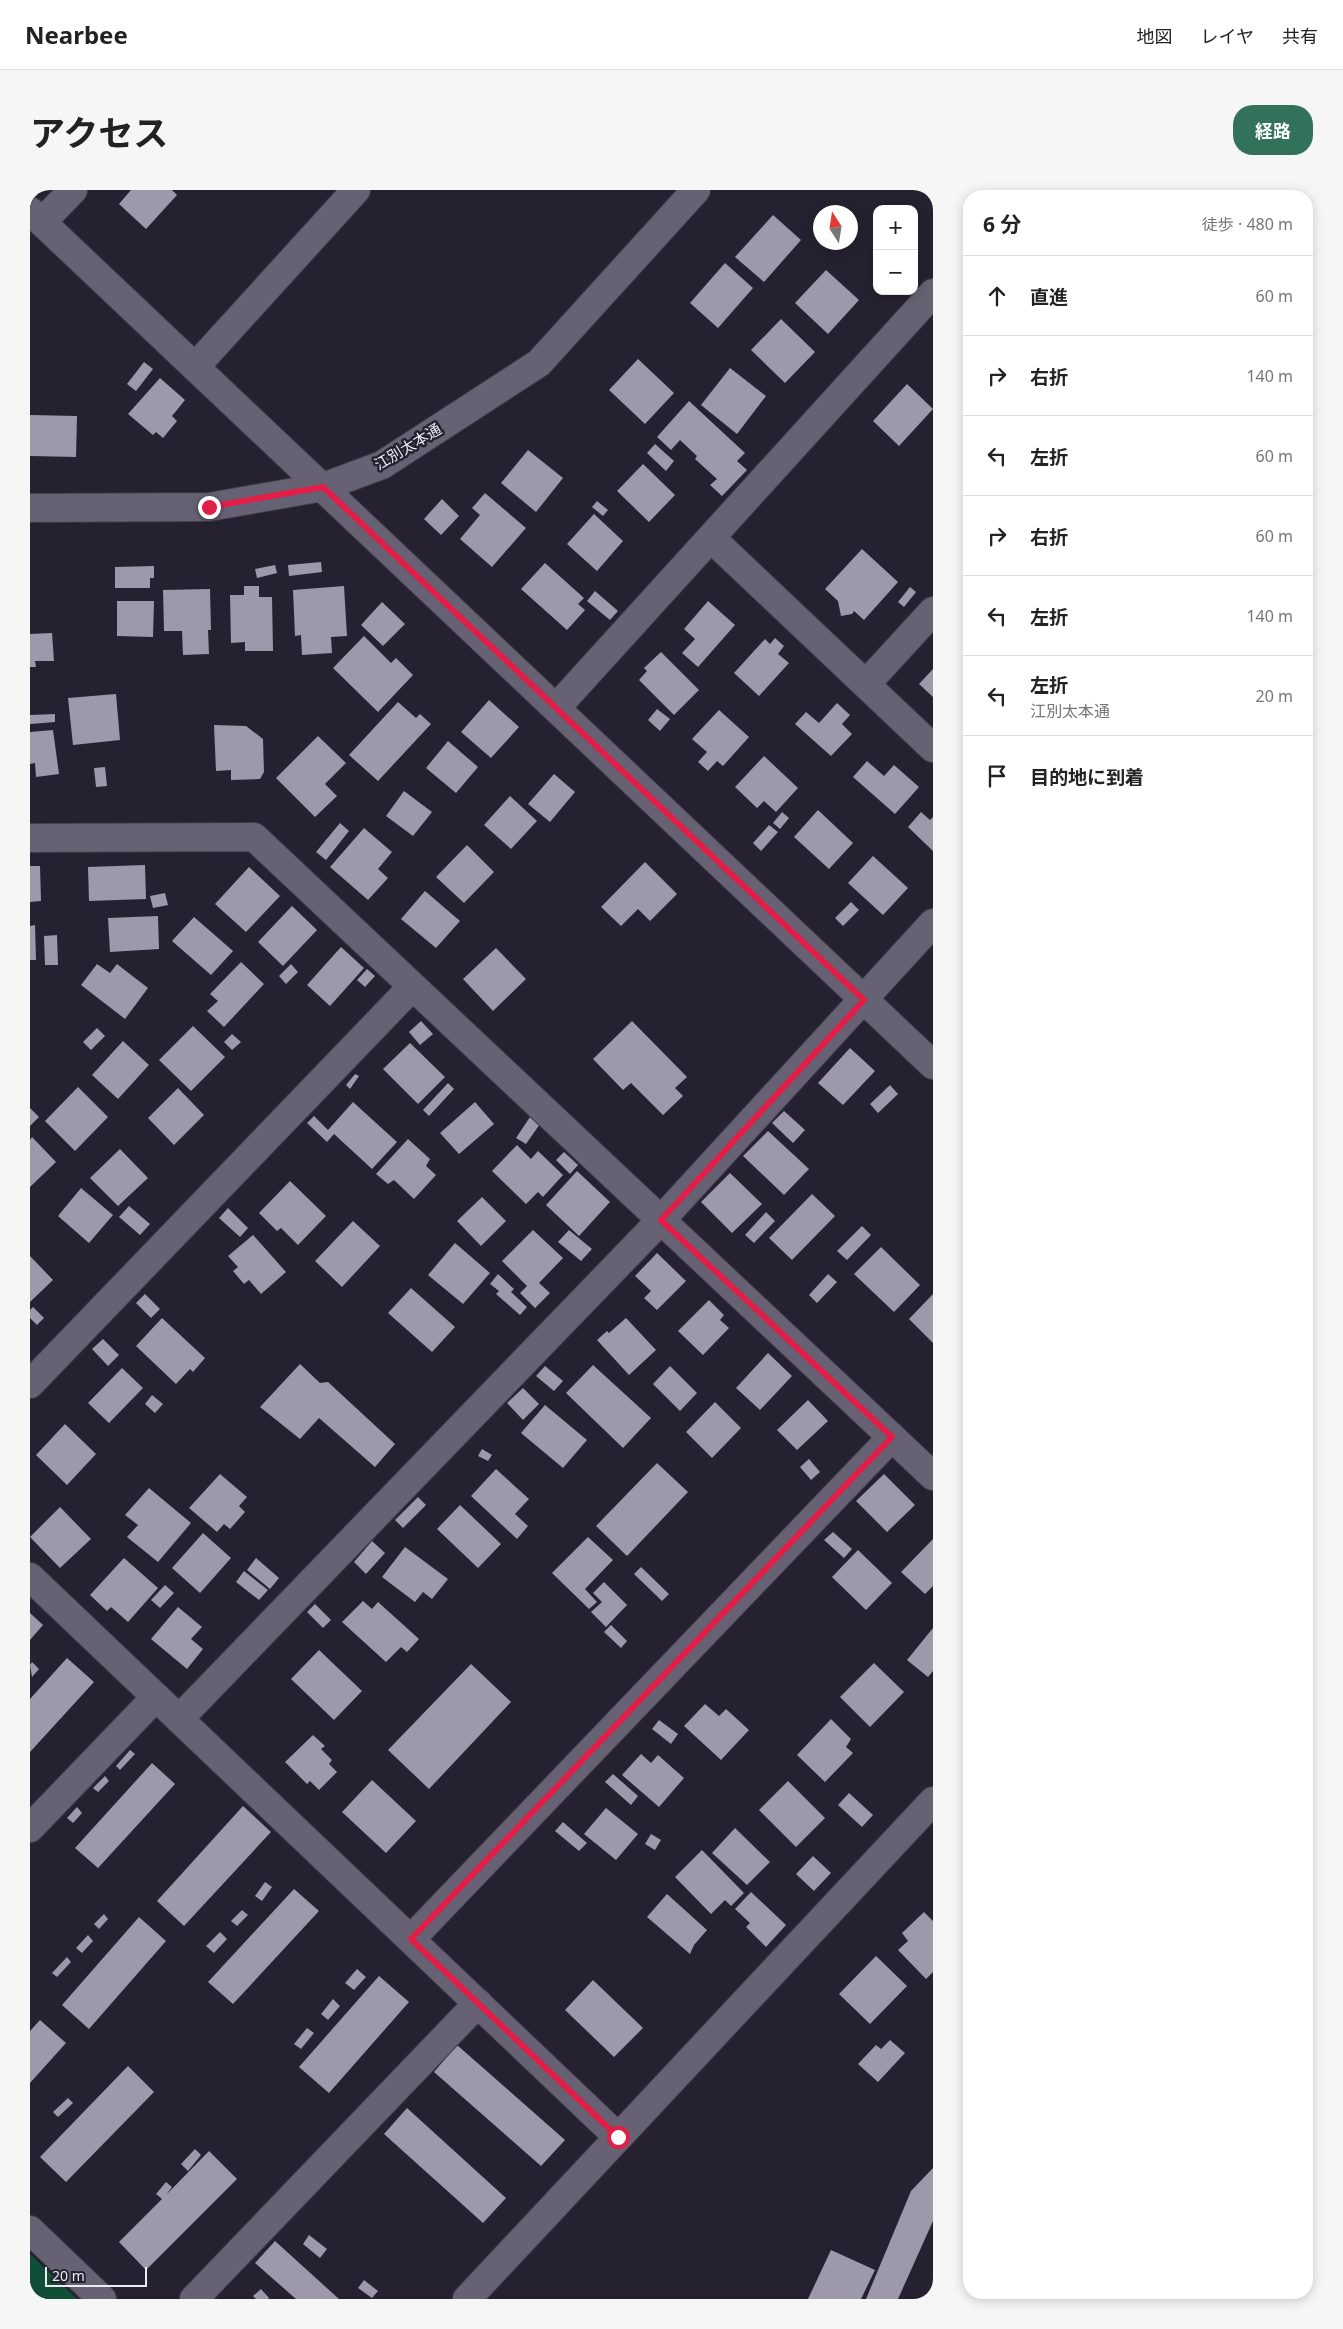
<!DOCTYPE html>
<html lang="ja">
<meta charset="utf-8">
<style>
body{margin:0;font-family:"Noto Sans","Noto Sans JP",sans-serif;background:#f6f6f6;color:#222}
.controls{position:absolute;right:15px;top:15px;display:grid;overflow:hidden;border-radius:10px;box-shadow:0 2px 12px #0003}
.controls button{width:45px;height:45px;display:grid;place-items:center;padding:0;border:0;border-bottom:1px solid #e0e0e0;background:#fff;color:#222;font:25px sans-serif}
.compass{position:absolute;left:783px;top:15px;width:45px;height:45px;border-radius:50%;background:#fff;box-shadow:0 2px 12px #0003;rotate:348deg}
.scale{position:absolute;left:15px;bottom:12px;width:102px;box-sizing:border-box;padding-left:5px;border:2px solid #edeaf4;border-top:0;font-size:14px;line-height:18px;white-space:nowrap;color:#edeaf4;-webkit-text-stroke:4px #262130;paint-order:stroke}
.stop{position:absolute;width:15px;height:15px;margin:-11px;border:4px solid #e11d48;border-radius:50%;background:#fff}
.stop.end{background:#e11d48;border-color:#fff;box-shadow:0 1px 5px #0008}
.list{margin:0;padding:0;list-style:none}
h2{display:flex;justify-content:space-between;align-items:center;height:65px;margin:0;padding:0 20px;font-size:21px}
h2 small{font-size:16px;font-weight:400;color:#767676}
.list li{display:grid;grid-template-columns:32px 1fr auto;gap:15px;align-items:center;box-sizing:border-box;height:80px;padding:0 20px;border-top:1px solid #e0e0e0}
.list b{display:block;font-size:19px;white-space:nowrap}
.list p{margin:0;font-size:16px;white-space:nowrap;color:#767676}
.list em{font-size:16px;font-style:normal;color:#767676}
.icon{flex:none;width:28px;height:28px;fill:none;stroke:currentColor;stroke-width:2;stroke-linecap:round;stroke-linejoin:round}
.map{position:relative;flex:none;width:903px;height:2109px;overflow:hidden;border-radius:20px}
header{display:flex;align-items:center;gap:30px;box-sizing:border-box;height:70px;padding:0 25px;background:#fff;border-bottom:1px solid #e0e0e0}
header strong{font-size:24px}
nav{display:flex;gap:28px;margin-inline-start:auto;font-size:18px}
.intro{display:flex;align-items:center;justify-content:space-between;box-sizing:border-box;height:120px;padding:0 30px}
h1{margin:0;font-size:35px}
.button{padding:12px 22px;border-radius:20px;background:#32725a;color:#fff;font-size:18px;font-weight:700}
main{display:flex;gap:30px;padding:0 30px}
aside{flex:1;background:#fff;border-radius:20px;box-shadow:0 2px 12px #0003}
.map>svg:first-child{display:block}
.green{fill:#114e38}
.building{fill:#9e98ab}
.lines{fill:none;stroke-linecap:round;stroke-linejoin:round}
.minor-casing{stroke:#403c48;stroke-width:30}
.minor{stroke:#676273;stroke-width:28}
.route{stroke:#e11d48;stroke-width:6}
.labels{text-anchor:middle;stroke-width:5;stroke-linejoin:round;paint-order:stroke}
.street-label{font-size:15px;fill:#edeaf4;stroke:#262130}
</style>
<header>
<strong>Nearbee</strong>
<nav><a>地図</a><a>レイヤ</a><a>共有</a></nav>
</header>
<div class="intro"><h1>アクセス</h1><a class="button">経路</a></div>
<main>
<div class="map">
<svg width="903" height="2109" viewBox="0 0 903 2109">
<rect width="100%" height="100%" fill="#262130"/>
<path class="green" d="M0,2064l47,45h-47z"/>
<g class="building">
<path d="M101,0h41l5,5 -31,34 -27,-25z"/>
<path d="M743,25l28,25 -37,42 -29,-25z"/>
<path d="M695,73l28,25 -35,40 -28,-25z"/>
<path d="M796,80l33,30 -31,34 -33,-31z"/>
<path d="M751,129l34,33 -30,31 -34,-33z"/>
<path d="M608,169l36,34 -29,31 -36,-34z"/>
<path d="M114,172l9,7 -17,22 -9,-7z"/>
<path d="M700,178l36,28 -29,38 -36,-29z"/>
<path d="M130,188l25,22 -13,16 5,5 -14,17 -7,-6 -3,3 -25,-21z"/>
<path d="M877,194l26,25 -34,37 -26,-25z"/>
<path d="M659,211l56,52 -8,8 10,9 -25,26 -12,-11 7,-6 -22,-20 2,-3 -17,-16 -9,10 -14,-13z"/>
<path d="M0,225l47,1 -1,41 -46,-1z"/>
<path d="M625,254l19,17 -8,10 -19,-18z"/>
<path d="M498,260l35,28 -27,34 -35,-29z"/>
<path d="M613,274l32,31 -26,27 -32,-31z"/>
<path d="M455,303l41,35 -34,39 -32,-28 20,-24 -8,-7z"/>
<path d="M412,309l17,17 -18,19 -17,-16z"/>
<path d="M567,311l11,9 -5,6 -11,-9z"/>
<path d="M564,324l29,27 -26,30 -30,-27z"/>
<path d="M832,359l36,33 -34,38 -10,-9 -2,3 -11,2 -3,-15 -13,-12z"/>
<path d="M291,372l1,10 -33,4 -1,-11z"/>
<path d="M515,373l39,35 -6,6 7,6 -18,20 -46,-41z"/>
<path d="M245,375l2,8 -20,5 -2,-9z"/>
<path d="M124,376v12h-4v10h-35v-21z"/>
<path d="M214,396h15v11h13l1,54h-28v-9l-14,1 -1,-48h14z"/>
<path d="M314,396l3,50 -16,1 1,16 -30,2 -1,-20 -6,1 -2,-46z"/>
<path d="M880,397l6,5 -12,15 -6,-5z"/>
<path d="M180,399l1,41h-3l1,24 -26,1 -1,-24h-18l-1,-41z"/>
<path d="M565,401l23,20 -8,9 -23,-19z"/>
<path d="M87,411h37l-1,36 -36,-1z"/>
<path d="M678,411l27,24 -37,42 -16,-14 13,-14 -11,-10z"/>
<path d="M352,412l23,22 -22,22 -22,-21z"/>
<path d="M22,443l2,28h-19l1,6h-6v-33z"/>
<path d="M334,446l27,27 5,-5 17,17 -35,37 -45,-44z"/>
<path d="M745,448l9,8 -6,8 11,9 -30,33 -25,-23 31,-34 5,5z"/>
<path d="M631,462l38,38 -25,25 -35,-35 8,-9 -3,-3z"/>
<path d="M903,479v28l-14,-13z"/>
<path d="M86,504l4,46 -47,5 -5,-47z"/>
<path d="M459,510l30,27 -28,31 -30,-26z"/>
<path d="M368,512l18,16 4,-4 11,10 -53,57 -29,-26z"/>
<path d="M807,513l13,12 -8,9 10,10 -21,22 -36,-32 11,-12 13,11z"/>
<path d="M627,519l13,10 -10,12 -12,-11z"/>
<path d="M689,520l30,27 -26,29 -6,-5 -9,10 -10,-9 9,-10 -15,-13z"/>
<path d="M25,524v8l-25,2v-9z"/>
<path d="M184,535l32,1 17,13 1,33 -4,7 -29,1v-10l-15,1z"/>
<path d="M23,540l6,44 -23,3 -1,-14 -5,1v-32z"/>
<path d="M288,546l28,27 -21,21 12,12 -22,21 -39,-39z"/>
<path d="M418,551l30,26 -22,26 -30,-25z"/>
<path d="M734,566l34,32 -22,24 -12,-11 -7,7 -22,-21z"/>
<path d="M837,571l17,15 10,-11 25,22 -24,27 -42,-37z"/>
<path d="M75,577l2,19 -11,1 -2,-19z"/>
<path d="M524,584l21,18 -25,30 -22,-18z"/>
<path d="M374,601l28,21 -19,24 -27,-20z"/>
<path d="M480,606l27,25 -26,28 -27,-24z"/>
<path d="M788,620l35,33 -24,26 -35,-32z"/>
<path d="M752,622l7,6 -9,11 -7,-6z"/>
<path d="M891,622l9,8 3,-3v34l-25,-24z"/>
<path d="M310,633l9,8 -23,29 -10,-8z"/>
<path d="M739,635l9,7 -17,19 -8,-8z"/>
<path d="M334,638l28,24 -14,17 10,9 -20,22 -38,-33z"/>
<path d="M437,655l27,27 -30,31 -28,-26z"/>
<path d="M843,666l35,32 -25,27 -35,-32z"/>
<path d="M615,672l32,32 -27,27 -12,-12 -17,17 -20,-19z"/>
<path d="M115,675l1,34 -57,2 -1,-34z"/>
<path d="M0,676h10l1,35 -11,1z"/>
<path d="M219,677l31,29 -34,36 -31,-28z"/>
<path d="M395,701l35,30 -24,27 -35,-29z"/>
<path d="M135,703l3,12 -15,3 -3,-12z"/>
<path d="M821,712l8,8 -16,16 -8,-8z"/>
<path d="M262,716l25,24 -34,36 -25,-24z"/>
<path d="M128,726l1,33 -49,3 -2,-34z"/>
<path d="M164,727l39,34 -22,24 -39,-34z"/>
<path d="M5,735l1,35h-6v-34z"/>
<path d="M27,745l1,30h-13l-1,-29z"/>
<path d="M311,757l23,21 -34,38 -23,-21z"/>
<path d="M466,758l30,31 -33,32 -30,-32z"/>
<path d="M211,772l23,22 -40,43 -17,-16 11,-10 -8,-7z"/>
<path d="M67,774l13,9 7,-9 31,24 -23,31 -44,-34z"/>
<path d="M261,774l7,8 -12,12 -7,-8z"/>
<path d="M337,779l8,7 -10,11 -8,-7z"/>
<path d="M391,831l12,13 -13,11 -11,-13z"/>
<path d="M602,831l55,56 -12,11 8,8 -20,19 -32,-32 -8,7 -30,-31z"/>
<path d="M163,836l32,31 -34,34 -32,-31z"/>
<path d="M67,838l8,8 -14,14 -8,-8z"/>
<path d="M202,844l9,8 -9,8 -8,-8z"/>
<path d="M93,851l26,24 -31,34 -26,-24z"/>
<path d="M380,853l35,34 -27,27 -35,-35z"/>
<path d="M820,858l25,23 -32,34 -25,-22z"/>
<path d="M325,884l4,2 -9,13 -4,-4z"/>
<path d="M418,893l6,6 -25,27 -6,-6z"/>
<path d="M860,895l8,9 -20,19 -8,-9z"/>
<path d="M48,897l30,30 -33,34 -30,-30z"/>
<path d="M148,898l26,27 -30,30 -26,-27z"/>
<path d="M323,912l44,40 -25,27 -38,-35 -7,8 -20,-19 7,-7 14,14z"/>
<path d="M445,912l19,22 -35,30 -19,-21z"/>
<path d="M0,918l9,9 -9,9z"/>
<path d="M754,921l21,19 -12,13 -21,-20z"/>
<path d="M500,927l10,7 -14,20 -10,-6z"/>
<path d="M738,941l41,38 -25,26 -41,-39z"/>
<path d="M2,947l24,25 -26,25v-47z"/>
<path d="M378,949l22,20 -4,7 10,9 -22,24 -20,-19 -6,4 -12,-10z"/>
<path d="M487,955l14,14 7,-8 25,24 -20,22 -5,-5 -12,12 -34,-33z"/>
<path d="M90,959l28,29 -30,28 -28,-28z"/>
<path d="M534,962l14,13 -8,9 -14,-14z"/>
<path d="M547,981l33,31 -31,34 -33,-31z"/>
<path d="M700,983l32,31 -30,29 -31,-31z"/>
<path d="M260,991l36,35 -28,29 -17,-17 -4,3 -18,-18z"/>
<path d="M51,998l32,27 -24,28 -31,-27z"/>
<path d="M782,1004l23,22 -43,44 -23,-22z"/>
<path d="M452,1007l24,24 -25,25 -24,-25z"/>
<path d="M99,1016l21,18 -10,11 -21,-18z"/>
<path d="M198,1018l20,20 -8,9 -21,-19z"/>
<path d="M736,1022l9,9 -21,22 -9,-8z"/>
<path d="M323,1031l27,25 -38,41 -27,-26z"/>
<path d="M832,1036l9,9 -24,25 -10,-9z"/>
<path d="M503,1040l30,28 -24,25 11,10 -15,15 -15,-15 7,-7 -25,-25z"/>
<path d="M539,1040l23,19 -11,12 -23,-19z"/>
<path d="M223,1045l33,37 -25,22 -12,-14 -5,4 -11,-13 5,-4 -10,-11z"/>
<path d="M425,1053l35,30 -27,31 -35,-29z"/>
<path d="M851,1057l39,38 -26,27 -40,-38z"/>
<path d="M627,1063l29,28 -29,29 -13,-12 7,-7 -16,-15z"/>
<path d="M0,1066l23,24 -23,22z"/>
<path d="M468,1084l16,15 -3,3 16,15 -7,8 -24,-21 3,-3 -9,-7z"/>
<path d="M798,1084l9,8 -20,21 -8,-8z"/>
<path d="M381,1098l44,39 -23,25 -44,-39z"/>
<path d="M115,1104l15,15 -9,9 -15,-15z"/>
<path d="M903,1104v49l-24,-24z"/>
<path d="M679,1110l15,15 -4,5 9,8 -26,27 -25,-24z"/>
<path d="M3,1117l11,11 -7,7 -7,-7v-8z"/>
<path d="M132,1128l43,40 -12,14 -3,-3 -14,15 -40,-38z"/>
<path d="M596,1128l30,32 -27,25 -32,-35 10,-9 2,2z"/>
<path d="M73,1149l16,16 -11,11 -16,-17z"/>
<path d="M738,1163l24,23 -32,34 -24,-22z"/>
<path d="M270,1174l20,19 8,-1 67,62 -20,23 -56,-49 -19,21 -40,-32z"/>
<path d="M563,1175l58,53 -28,30 -57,-55z"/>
<path d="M515,1176l18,15 -9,10 -18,-15z"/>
<path d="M640,1176l27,27 -17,18 -27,-27z"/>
<path d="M92,1178l21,20 -34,35 -21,-20z"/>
<path d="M493,1198l16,16 -16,16 -16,-17z"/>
<path d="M122,1205l11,9 -8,9 -10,-9z"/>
<path d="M778,1210l20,21 -31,29 -20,-20z"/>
<path d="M685,1212l26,26 -29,30 -26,-26z"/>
<path d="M515,1215l42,35 -24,28 -42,-35z"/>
<path d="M35,1234l31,30 -29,31 -31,-30z"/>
<path d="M452,1259l10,6 -4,6 -10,-5z"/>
<path d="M779,1269l11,13 -9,8 -11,-13z"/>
<path d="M627,1273l31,29 -61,64 -31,-30z"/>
<path d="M466,1279l33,30 -14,15 13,12 -11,13 -46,-43z"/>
<path d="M190,1284l27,23 -8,9 6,6 -15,17 -6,-5 -7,8 -28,-24z"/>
<path d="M854,1284l31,31 -28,27 -31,-31z"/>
<path d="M119,1298l42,35 -33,39 -31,-25 11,-12 -13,-10z"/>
<path d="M388,1307l8,8 -23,23 -8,-8z"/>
<path d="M430,1315l41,39 -23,24 -41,-39z"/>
<path d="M30,1317l31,32 -31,29 -30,-31z"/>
<path d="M803,1342l19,17 -8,9 -20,-18z"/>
<path d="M173,1343l28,25 -31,35 -28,-25z"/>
<path d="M558,1347l25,23 -28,29 12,13 -8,7 -37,-36z"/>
<path d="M903,1349v47l-8,8 -24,-22z"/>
<path d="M342,1351l13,12 -19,21 -12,-12z"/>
<path d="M375,1357l43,32 -16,20 -9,-7 -8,10 -33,-25z"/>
<path d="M828,1360l34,33 -26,27 -34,-33z"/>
<path d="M94,1368l34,30 -30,34 -17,-15 -4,4 -17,-16z"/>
<path d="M226,1368l23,20 -9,11 -23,-19z"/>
<path d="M611,1377l28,27 -7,7 -28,-27z"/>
<path d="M214,1381l24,19 -9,10 -23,-18z"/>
<path d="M574,1392l23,23 -21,22 -15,-15 11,-10 -9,-9z"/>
<path d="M135,1395l9,8 -14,15 -9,-8z"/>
<path d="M333,1411l9,8 6,-7 41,37 -12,13 -6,-5 -15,15 -44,-40z"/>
<path d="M285,1414l16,16 -8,8 -16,-16z"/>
<path d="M148,1417l24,20 -11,12 12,10 -16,20 -36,-30z"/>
<path d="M0,1423l13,12 -13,15z"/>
<path d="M581,1435l16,16 -6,7 -17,-16z"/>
<path d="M903,1438v43l-5,6 -21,-17z"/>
<path d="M289,1460l43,41 -28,29 -43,-41z"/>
<path d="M37,1468l27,24 -64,70v-53z"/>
<path d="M2,1472l7,7 -7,8 -2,-12z"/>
<path d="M844,1473l30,29 -34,35 -30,-30z"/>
<path d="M441,1474l40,38 -82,87 -41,-39z"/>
<path d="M675,1514l14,12 7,-7 23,21 -28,30 -37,-34z"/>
<path d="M801,1529l20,20 -5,8 7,6 -28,29 -28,-27z"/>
<path d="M629,1530l19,14 -7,10 -19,-15z"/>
<path d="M283,1545l12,11 -4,3 11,11 -3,4 8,8 -18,18 -9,-9 -3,3 -22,-22z"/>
<path d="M100,1560l5,4 -15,16 -4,-4z"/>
<path d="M611,1564l10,9 7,-8 26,23 -25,29 -37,-32z"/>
<path d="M122,1573l23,21 -77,84 -23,-20z"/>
<path d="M583,1584l25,22 -7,9 -26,-23z"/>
<path d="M75,1586l4,5 -11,11 -5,-4z"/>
<path d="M342,1590l44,41 -30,32 -44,-41z"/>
<path d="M758,1591l37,37 -29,29 -37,-37z"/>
<path d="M819,1603l24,22 -11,12 -24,-22z"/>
<path d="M213,1616l28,26 -87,94 -27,-25z"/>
<path d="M47,1617l5,6 -9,10 -6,-5z"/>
<path d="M576,1618l32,26 -22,26 -32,-26z"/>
<path d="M533,1632l24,21 -8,8 -24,-20z"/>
<path d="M705,1638l35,34 -23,23 -35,-32z"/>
<path d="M621,1644l10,6 -6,10 -10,-6z"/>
<path d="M672,1660l42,43 -13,13 -6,-6 -14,14 -36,-37z"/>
<path d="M783,1666l18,17 -17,18 -18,-17z"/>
<path d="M235,1692l7,5 -10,14 -7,-5z"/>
<path d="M264,1699l25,22 -86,93 -25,-22z"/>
<path d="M721,1702l35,33 -20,22 -20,-20 4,-4 -15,-14z"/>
<path d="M637,1704l40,36 -13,15 -4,9 -43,-37z"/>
<path d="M212,1720l6,5 -11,11 -6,-5z"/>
<path d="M894,1722l9,9v51l-7,7 -28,-29 10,-9 -6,-8z"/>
<path d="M74,1724l4,5 -9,10 -5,-5z"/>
<path d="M109,1727l27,24 -77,88 -27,-24z"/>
<path d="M190,1742l7,7 -13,14 -8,-7z"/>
<path d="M58,1745l5,6 -11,12 -6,-5z"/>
<path d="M846,1766l31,30 -37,38 -31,-30z"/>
<path d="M37,1767l4,5 -14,15 -5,-4z"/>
<path d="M327,1779l9,8 -12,13 -9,-7z"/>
<path d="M349,1786l30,26 -80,91 -30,-26z"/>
<path d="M563,1790l50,48 -29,29 -49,-47z"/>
<path d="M303,1809l7,7 -12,14 -7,-6z"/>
<path d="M10,1830l26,23 -36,40v-52z"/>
<path d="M277,1838l7,5 -13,16 -7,-5z"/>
<path d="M860,1850l15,13 -27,29 -20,-18 18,-19 5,4z"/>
<path d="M427,1855l108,95 -24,26 -107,-94z"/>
<path d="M98,1876l26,26 -88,90 -26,-25z"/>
<path d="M38,1908l5,5 -15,14 -5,-5z"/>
<path d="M377,1918l99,90 -23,25 -99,-89z"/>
<path d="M165,1959l6,6 -13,16 -7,-7z"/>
<path d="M179,1961l28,28 -91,91 -27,-28 43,-43 -6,-5 10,-12 6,5 -6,8z"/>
<path d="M903,1978v53l-35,78h-32l45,-108z"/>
<path d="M279,2045l18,14 -7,9 -17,-14z"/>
<path d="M245,2051l64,58h-43l-41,-36z"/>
<path d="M801,2060l44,20 -14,29h-53z"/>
<path d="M334,2090l14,11 -6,7 -14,-10z"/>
<path d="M231,2099l8,9 -1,1h-12l-3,-3z"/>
</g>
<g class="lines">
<defs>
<g id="minor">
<path d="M0,21l903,854"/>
<path d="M12,32l31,-32"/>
<path d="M165,177l161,-177"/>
<path d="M0,318l179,-1 114,-20 59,-22 157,-102 157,-173"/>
<path d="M681,348l222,210"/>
<path d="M836,494l67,-73"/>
<path d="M526,518l377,-415"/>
<path d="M0,648l224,-1 679,639"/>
<path d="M0,1194l382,-397"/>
<path d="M0,1387l588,560"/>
<path d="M149,1529l482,-499 272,-297"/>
<path d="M0,1638l126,-131"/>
<path d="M381,1749l481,-502"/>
<path d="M0,2040l72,69"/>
<path d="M164,2109l284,-296"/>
<path d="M437,2109l466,-498"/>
</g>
</defs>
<use href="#minor" class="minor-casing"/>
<use href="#minor" class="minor"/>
</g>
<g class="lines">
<path class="route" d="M179,317l114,-20 541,513 -203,220 231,217 -481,502 207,198"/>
</g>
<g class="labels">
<g class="street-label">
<text transform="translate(378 257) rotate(-31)" y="5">江別太本通</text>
</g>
</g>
</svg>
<div class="controls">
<button>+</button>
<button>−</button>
</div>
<svg class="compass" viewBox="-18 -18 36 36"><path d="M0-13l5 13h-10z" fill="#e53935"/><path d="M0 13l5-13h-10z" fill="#767676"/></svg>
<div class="scale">20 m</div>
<div class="stop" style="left:588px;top:1947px"></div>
<div class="stop end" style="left:179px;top:317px"></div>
</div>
<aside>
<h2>6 分<small>徒歩 · 480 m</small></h2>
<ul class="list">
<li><svg class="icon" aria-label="ahead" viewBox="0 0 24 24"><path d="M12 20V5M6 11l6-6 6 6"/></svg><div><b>直進</b></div><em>60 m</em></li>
<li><svg class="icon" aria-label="right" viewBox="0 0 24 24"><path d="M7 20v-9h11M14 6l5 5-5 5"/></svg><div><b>右折</b></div><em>140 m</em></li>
<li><svg class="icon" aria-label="left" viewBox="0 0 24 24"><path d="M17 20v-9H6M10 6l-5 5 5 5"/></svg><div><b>左折</b></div><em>60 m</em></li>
<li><svg class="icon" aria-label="right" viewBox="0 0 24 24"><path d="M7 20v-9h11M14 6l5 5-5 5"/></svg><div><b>右折</b></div><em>60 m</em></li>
<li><svg class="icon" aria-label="left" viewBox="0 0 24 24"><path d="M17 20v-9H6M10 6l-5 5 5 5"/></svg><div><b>左折</b></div><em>140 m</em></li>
<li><svg class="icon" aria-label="left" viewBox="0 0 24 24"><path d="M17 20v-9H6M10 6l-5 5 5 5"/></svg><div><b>左折</b><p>江別太本通</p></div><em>20 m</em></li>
<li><svg class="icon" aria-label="arrive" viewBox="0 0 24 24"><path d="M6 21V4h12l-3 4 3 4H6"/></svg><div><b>目的地に到着</b></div></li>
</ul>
</aside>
</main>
